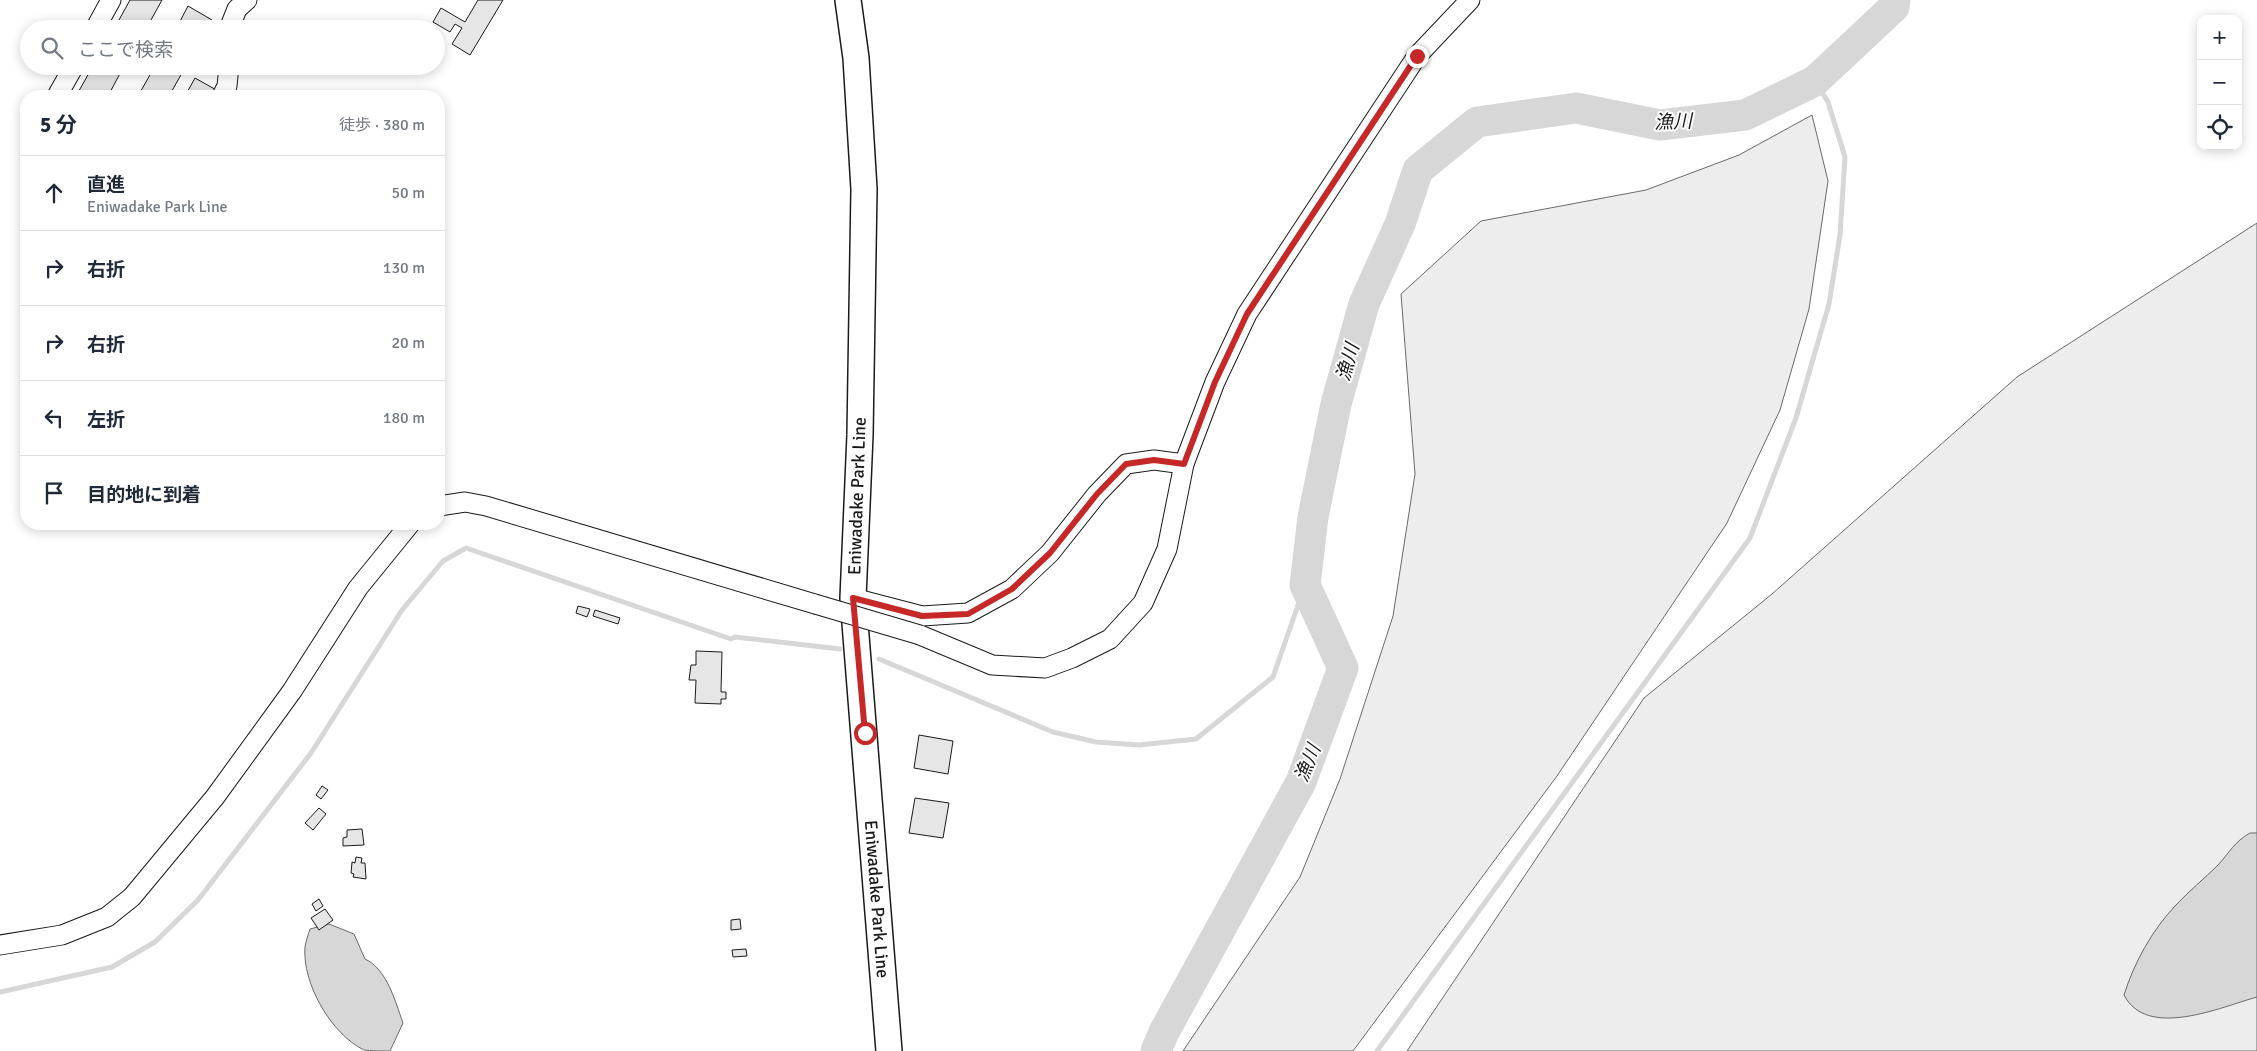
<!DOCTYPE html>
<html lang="ja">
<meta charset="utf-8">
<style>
body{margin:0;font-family:Signika,"Noto Sans JP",sans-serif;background:#f2f2f3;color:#1f2937}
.controls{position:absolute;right:15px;top:15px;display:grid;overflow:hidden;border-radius:10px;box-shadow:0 2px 12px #0003}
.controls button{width:45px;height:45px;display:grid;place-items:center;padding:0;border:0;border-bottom:1px solid #e0e1e3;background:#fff;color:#1f2937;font:25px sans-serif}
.stop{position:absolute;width:15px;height:15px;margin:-11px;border:4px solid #c62828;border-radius:50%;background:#fff}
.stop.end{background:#c62828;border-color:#fff;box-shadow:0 1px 5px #0008}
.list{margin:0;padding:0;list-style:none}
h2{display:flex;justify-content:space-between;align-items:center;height:65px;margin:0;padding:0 20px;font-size:21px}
h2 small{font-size:16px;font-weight:400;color:#747a83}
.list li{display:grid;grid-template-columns:32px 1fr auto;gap:15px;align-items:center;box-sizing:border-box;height:75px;padding:0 20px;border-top:1px solid #e0e1e3}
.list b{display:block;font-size:19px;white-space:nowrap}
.list p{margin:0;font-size:16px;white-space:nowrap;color:#747a83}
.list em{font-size:16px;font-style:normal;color:#747a83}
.icon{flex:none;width:28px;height:28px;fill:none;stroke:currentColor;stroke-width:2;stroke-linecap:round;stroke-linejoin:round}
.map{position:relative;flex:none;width:2257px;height:1051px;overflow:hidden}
.search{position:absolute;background:#fff;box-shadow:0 2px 12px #0003;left:20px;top:20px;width:425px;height:55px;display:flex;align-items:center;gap:12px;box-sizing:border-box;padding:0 18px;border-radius:28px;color:#747a83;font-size:19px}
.panel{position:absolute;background:#fff;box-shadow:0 2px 12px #0003;left:20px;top:90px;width:425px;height:440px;border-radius:20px}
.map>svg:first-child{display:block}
.green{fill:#ededed;stroke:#6a6a6a}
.water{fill:#d7d7d7;stroke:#6a6a6a}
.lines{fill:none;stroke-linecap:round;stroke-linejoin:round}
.stream{stroke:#d7d7d7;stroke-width:5}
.river{stroke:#d7d7d7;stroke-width:31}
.building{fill:#e6e6e6;stroke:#1a1a1a}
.minor-casing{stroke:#1a1a1a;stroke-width:21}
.major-casing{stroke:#1a1a1a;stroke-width:28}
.minor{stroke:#fff;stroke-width:19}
.major{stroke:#fff;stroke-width:25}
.minor-bridge-casing{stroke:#1a1a1a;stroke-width:21;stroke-linecap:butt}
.minor-bridge{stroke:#fff;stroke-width:19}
.route{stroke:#c62828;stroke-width:6}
.labels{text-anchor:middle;stroke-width:4;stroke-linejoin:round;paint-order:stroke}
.street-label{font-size:18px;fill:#1a1a1a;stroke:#fff}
.water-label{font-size:19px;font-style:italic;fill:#1a1a1a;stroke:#fff}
</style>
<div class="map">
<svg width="2257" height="1051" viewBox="0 0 2257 1051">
<rect width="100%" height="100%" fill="#fff"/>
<g class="green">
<path d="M1812,115l16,66 -19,128 -29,101 -53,113 -170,253 -204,275h-170l117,-174 40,-98 53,-163 22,-142 -14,-180 80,-73 165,-31 93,-35z"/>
<path d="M2257,223v828h-850l237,-353 128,-104 245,-217z"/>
</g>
<g class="water">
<path d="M2250,833h7v164c-36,10 -110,43 -133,-2 10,-32 28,-65 52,-90 13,-14 28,-26 42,-40 12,-13 16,-23 32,-32z"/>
<path d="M329,924l25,10 11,25c22,10 30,42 38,64l-13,28c-7,0 -20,0 -26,-1 -33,-16 -62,-67 -59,-103 1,-6 3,-12 5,-18z"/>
</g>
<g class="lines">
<g class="stream">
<path d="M879,659l174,73 43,10 43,3 57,-6 77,-62 32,-92"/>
<path d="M0,992l112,-25 43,-25 43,-42 113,-147 91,-143 41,-49 23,-13 265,91 4,-2 105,12"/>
<path d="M1377,1051l373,-513 46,-120 33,-114 11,-69 5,-78 -17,-55 -13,-21"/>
</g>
<path class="river" d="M1156,1051l8,-19 137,-250 42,-114 -38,-83 8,-68 23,-113 28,-100 36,-80 18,-54 59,-48 99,-14 84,17 85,-10 70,-34 79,-74 1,-7"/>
</g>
<g class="building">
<path d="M130,0h32l-16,29h-32z"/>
<path d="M478,0h25l-33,55 -18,-11 10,-16 -7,-4 -5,8 -17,-10 8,-14 24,14z"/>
<path d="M188,6l24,14 -6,9h-30z"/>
<path d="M93,66h31l-16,30h-32z"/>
<path d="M155,66h31l-17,30h-31z"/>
<path d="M195,78l25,14 -2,4h-33z"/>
<path d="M578,606l12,3 -3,8 -11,-4z"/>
<path d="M595,610l25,8 -2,6 -25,-8z"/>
<path d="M696,651l26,1 -1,40h5v7h-5v5l-26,-1 1,-23h-7l2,-15h5z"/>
<path d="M919,735l34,6 -5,33 -34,-6z"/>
<path d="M322,786l6,4 -7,9 -5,-4z"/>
<path d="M915,798l34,5 -6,35 -34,-5z"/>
<path d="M319,808l7,6 -13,16 -8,-7z"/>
<path d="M362,829l2,16 -21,1v-8l4,-1v-7z"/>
<path d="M356,857l6,1 -1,5h4l1,16 -13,-2 1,-3 -3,-1 1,-11 3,1z"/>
<path d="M319,899l4,7 -7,5 -4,-7z"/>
<path d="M325,909l8,11 -14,10 -8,-12z"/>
<path d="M740,919l1,10 -10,1v-10z"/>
<path d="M746,949l1,7 -14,1 -1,-7z"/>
</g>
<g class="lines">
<defs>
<g id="minor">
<path d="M95,29l16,-29"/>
<path d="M229,29l8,-20 10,-9"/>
<path d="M57,96l17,-30"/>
<path d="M222,96l5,-10 2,-20"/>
<path d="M439,506l26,-4 21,4 329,98"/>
<path d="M853,598l69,18 46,-3 44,-24 38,-36 47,-59 29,-30 28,-4 30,4"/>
<path d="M920,635l72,30 53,3 27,-10 38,-19 33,-36 24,-54 17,-85 31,-82 32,-68 170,-258 53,-56"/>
<path d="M0,945l62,-10 45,-18 25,-20 83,-100 77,-106 66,-103 52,-64"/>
</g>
<g id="major">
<path id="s1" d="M848,0l8,58 8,131 -4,246 -7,163 36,453"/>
</g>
</defs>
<use href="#minor" class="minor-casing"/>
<use href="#major" class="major-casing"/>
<use href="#minor" class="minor"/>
<use href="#major" class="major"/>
<defs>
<path id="minor-bridge" d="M815,604l105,31"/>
</defs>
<use href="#minor-bridge" class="minor-bridge-casing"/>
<use href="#minor-bridge" class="minor-bridge"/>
</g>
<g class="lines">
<path class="route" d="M865,733l-12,-135 69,18 46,-2 44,-25 38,-36 47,-59 29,-30 28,-4 30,4 31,-82 32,-68 170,-258"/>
</g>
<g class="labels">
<g class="street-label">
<text transform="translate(857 496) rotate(-88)" y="6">Eniwadake Park Line</text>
<text dy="6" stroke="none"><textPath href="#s1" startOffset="901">Eniwadake Park Line</textPath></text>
</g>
<g class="water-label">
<text transform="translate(1673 121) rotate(-2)" y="7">漁川</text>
<text transform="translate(1347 362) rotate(-74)" y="7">漁川</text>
<text transform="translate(1307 763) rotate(-68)" y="7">漁川</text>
</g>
</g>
</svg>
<div class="controls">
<button>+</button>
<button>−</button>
<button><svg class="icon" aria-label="locate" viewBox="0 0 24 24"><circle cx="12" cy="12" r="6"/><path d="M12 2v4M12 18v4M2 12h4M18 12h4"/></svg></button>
</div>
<div class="stop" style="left:865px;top:733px"></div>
<div class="stop end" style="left:1417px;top:56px"></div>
<div class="search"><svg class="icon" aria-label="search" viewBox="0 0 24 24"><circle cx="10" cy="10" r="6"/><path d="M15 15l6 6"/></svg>ここで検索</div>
<section class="panel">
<h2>5 分<small>徒歩 · 380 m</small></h2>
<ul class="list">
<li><svg class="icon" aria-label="ahead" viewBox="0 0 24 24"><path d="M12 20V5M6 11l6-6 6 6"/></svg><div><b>直進</b><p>Eniwadake Park Line</p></div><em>50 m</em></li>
<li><svg class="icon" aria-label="right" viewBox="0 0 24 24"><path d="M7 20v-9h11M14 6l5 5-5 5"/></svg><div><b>右折</b></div><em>130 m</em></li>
<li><svg class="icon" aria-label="right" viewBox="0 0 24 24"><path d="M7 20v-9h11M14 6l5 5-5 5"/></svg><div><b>右折</b></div><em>20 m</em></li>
<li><svg class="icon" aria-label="left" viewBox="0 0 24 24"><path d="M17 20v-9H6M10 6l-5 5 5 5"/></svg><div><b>左折</b></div><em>180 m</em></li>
<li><svg class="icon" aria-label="arrive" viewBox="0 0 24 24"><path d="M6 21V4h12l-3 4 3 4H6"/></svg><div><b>目的地に到着</b></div></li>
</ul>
</section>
</div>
